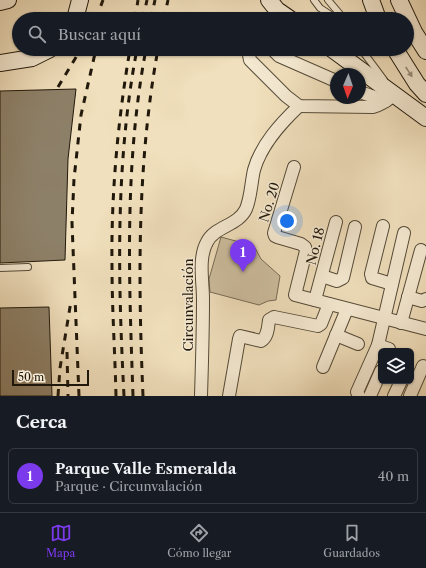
<!DOCTYPE html>
<html lang="es">
<meta charset="utf-8">
<style>
body{margin:0;font-family:"Libre Caslon Text",serif;background:#242831;color:#f1f3f6}
.controls{position:absolute;right:12px;bottom:12px;display:grid;overflow:hidden;border-radius:6px;box-shadow:0 1px 3px #0004}
.controls button{width:36px;height:36px;display:grid;place-items:center;padding:0;border:0;border-bottom:1px solid #363941;background:#171b24;color:#f1f3f6;font:20px sans-serif}
.compass{position:absolute;left:330px;top:68px;width:36px;height:36px;border-radius:50%;background:#171b24;box-shadow:0 1px 3px #0004;rotate:182deg}
.scale{position:absolute;left:12px;bottom:10px;width:77px;box-sizing:border-box;padding-left:4px;border:2px solid #20180b;border-top:0;font-size:11px;line-height:14px;white-space:nowrap;color:#20180b;-webkit-text-stroke:3px #f6ebd4;paint-order:stroke}
.you{position:absolute;left:287px;top:221px;width:14px;height:14px;margin:-10px;border:3px solid #fff;border-radius:50%;background:#1a73e8;box-shadow:0 0 0 6px #1a73e833}
.badge{display:grid;place-items:center;width:26px;height:26px;border-radius:50%;background:#7c3aed;color:#fff;font-size:13px;font-weight:700}
.pin{position:absolute;translate:-50% -33px;filter:drop-shadow(0 1px 2px #0008)}
.pin::after{content:'';position:absolute;top:21px;width:14px;height:12px;background:inherit;clip-path:polygon(0 0,100% 0,50% 100%)}
.list{margin:0;padding:0;list-style:none}
h2{display:flex;justify-content:space-between;align-items:center;height:52px;margin:0;padding:0 16px;font-size:17px}
h2 small{font-size:13px;font-weight:400;color:#9ea1a6}
.list li{display:grid;grid-template-columns:26px 1fr auto;gap:12px;align-items:center;box-sizing:border-box;height:56px;margin:0 8px 8px;padding:0 8px;border:1px solid #363941;border-radius:6px}
.list b{display:block;font-size:15px;white-space:nowrap}
.list p{margin:0;font-size:13px;white-space:nowrap;color:#9ea1a6}
.list em{font-size:13px;font-style:normal;color:#9ea1a6}
.icon{flex:none;width:22px;height:22px;fill:none;stroke:currentColor;stroke-width:2;stroke-linecap:round;stroke-linejoin:round}
.map{position:relative;flex:none;width:426px;height:396px;overflow:hidden}
.search{position:absolute;background:#171b24;box-shadow:0 1px 3px #0004;left:12px;right:12px;top:12px;height:44px;display:flex;align-items:center;gap:10px;box-sizing:border-box;padding:0 14px;border-radius:22px;color:#9ea1a6;font-size:15px}
.sheet{height:116px;background:#171b24}
nav{display:flex;justify-content:space-around;align-items:center;box-sizing:border-box;height:56px;border-top:1px solid #363941;background:#171b24;font-size:11px;color:#9ea1a6}
nav a{display:grid;justify-items:center;gap:2px}
nav .on{color:#7c3aed}
.map>svg:first-child{display:block}
.green{fill:#cdbe9f;stroke:#766b55}
.building{fill:#8d8068;stroke:#20180b}
.lines{fill:none;stroke-linecap:round;stroke-linejoin:round}
.service-casing{stroke:#544a38;stroke-width:8}
.minor-casing{stroke:#544a38;stroke-width:14}
.secondary-casing{stroke:#20180b;stroke-width:18}
.service{stroke:#f6ebd4;stroke-width:6}
.minor{stroke:#f6ebd4;stroke-width:12}
.secondary{stroke:#f6ebd4;stroke-width:16}
.rail{stroke:#20180b;stroke-width:3;stroke-dasharray:7 7;stroke-linecap:butt}
.oneway{fill:#968c7a}
.labels{text-anchor:middle;stroke-width:3;stroke-linejoin:round;paint-order:stroke}
.street-label{font-size:13px;fill:#20180b;stroke:#f6ebd4}
</style>
<div class="map">
<svg width="426" height="396" viewBox="0 0 426 396">
<rect width="100%" height="100%" fill="#f1e0bd"/>
<filter id="stains"><feTurbulence type="fractalNoise" baseFrequency=".005" numOctaves="4"/><feColorMatrix values="0 0 0 0 .2 0 0 0 0 .09 0 0 0 0 .02 0 0 0 .5 -.17"/></filter>
<radialGradient id="worn" r=".72"><stop offset=".6" stop-color="#630" stop-opacity="0"/><stop offset="1" stop-color="#630" stop-opacity=".3"/></radialGradient>
<path class="green" d="M221,237l33,9 7,13 19,17 -4,24 -8,1 -9,4 -49,-13 -1,-13z"/>
<g class="building">
<path d="M76,89l-8,70 -3,101 -65,3v-172z"/>
<path d="M49,307l3,89h-52v-88z"/>
</g>
<g class="lines">
<defs>
<g id="service">
<path d="M314,0l6,8 17,11"/>
<path d="M328,0l16,19"/>
<path d="M361,49l23,31"/>
<path d="M0,268l28,-1"/>
</g>
<g id="minor">
<path d="M250,49l-1,6 1,5 36,36 13,10 74,1c8,-2 15,-7 22,-13"/>
<path d="M272,49l7,7 57,25"/>
<path d="M360,92l26,9"/>
<path d="M294,167l-20,66 1,3 2,1 24,7 4,3 1,4 -11,44 131,34"/>
<path d="M383,226l-12,48 1,4 20,6"/>
<path d="M322,276l15,5 6,-3 12,-51"/>
<path d="M408,297l14,4 4,-2"/>
<path d="M315,300l21,-78"/>
<path d="M401,323l20,-73"/>
<path d="M336,335l22,9"/>
<path d="M378,345l11,4v2"/>
<path d="M323,367l24,-58"/>
<path d="M201,396c1,-32 2,-65 2,-97 0,-18 -5,-41 4,-57 8,-16 31,-16 39,-33 5,-12 5,-26 8,-39 7,-25 26,-46 45,-64"/>
<path d="M229,396l10,-57 1,-3 21,5c7,-4 7,-14 8,-21l5,-3 44,9 3,-2 8,-20"/>
<path d="M359,396l-2,-4 21,-47 26,-112"/>
<path d="M370,396l11,-25"/>
<path d="M394,396l7,-15"/>
<path d="M410,396l13,-30"/>
</g>
<g id="secondary">
<path d="M269,0l8,10 13,9"/>
<path d="M371,0l7,19"/>
<path d="M399,0l15,32 12,19"/>
<path d="M0,2l8,-2"/>
<path d="M75,19l5,-19"/>
<path d="M332,49l94,69"/>
<path d="M395,49l22,35 9,10"/>
<path d="M0,63l32,-5 18,-9"/>
</g>
</defs>
<use href="#service" class="service-casing"/>
<use href="#minor" class="minor-casing"/>
<use href="#secondary" class="secondary-casing"/>
<use href="#service" class="service"/>
<use href="#minor" class="minor"/>
<use href="#secondary" class="secondary"/>
<g class="rail">
<path d="M96,19l7,-19"/>
<path d="M135,19l3,-19"/>
<path d="M143,19l4,-19"/>
<path d="M151,19l4,-19"/>
<path d="M164,19l4,-19"/>
<path d="M58,87l23,-38"/>
<path d="M67,352l1,44"/>
<path d="M58,396l2,-28 11,-67"/>
<path d="M79,396l-7,-173 2,-44 7,-64 15,-66"/>
<path d="M116,396c-1,-43 -4,-87 -4,-130 -1,-73 6,-146 18,-217"/>
<path d="M124,396c-6,-116 -9,-232 13,-347"/>
<path d="M133,396c-4,-117 -9,-231 13,-347"/>
<path d="M143,396c-5,-116 -6,-233 15,-347"/>
</g>
</g>
<defs><path id="oneway-solid" d="M-6-.8H1V-3.2L6.5 0L1 3.2V.8H-6Z"/></defs>
<use class="oneway" href="#oneway-solid" transform="translate(409 72) rotate(57)"/>
<g class="labels">
<g class="street-label">
<text transform="translate(269 202) rotate(-73)" y="5">No. 20</text>
<text transform="translate(315 246) rotate(-76)" y="5">No. 18</text>
<text transform="translate(188 305) rotate(-90)" y="5">Circunvalación</text>
</g>
</g>
<rect width="100%" height="100%" filter="url(#stains)"/>
<rect width="100%" height="100%" fill="url(#worn)"/>
</svg>
<div class="controls">
<button><svg class="icon" aria-label="layers" viewBox="0 0 24 24"><path d="M12 4l9 5-9 5-9-5zM3 14l9 5 9-5"/></svg></button>
</div>
<svg class="compass" viewBox="-18 -18 36 36"><path d="M0-13l5 13h-10z" fill="#e53935"/><path d="M0 13l5-13h-10z" fill="#9ea1a6"/></svg>
<div class="scale">50 m</div>
<div class="you"></div>
<div class="pin badge" style="left:243px;top:272px">1</div>
<div class="search"><svg class="icon" aria-label="search" viewBox="0 0 24 24"><circle cx="10" cy="10" r="6"/><path d="M15 15l6 6"/></svg>Buscar aquí</div>
</div>
<section class="sheet">
<h2>Cerca<small></small></h2>
<ul class="list">
<li><span class="badge">1</span><div><b>Parque Valle Esmeralda</b><p>Parque · Circunvalación</p></div><em>40 m</em></li>
</ul>
</section>
<nav>
<a class="on"><svg class="icon" aria-label="map" viewBox="0 0 24 24"><path d="M3 6l6-2 6 2 6-2v14l-6 2-6-2-6 2zM9 4v14M15 6v14"/></svg>Mapa</a>
<a><svg class="icon" aria-label="directions" viewBox="0 0 24 24"><path d="M12 3l9 9-9 9-9-9zM9 14v-3h6M13 9l2 2-2 2"/></svg>Cómo llegar</a>
<a><svg class="icon" aria-label="saved" viewBox="0 0 24 24"><path d="M7 4h10v16l-5-4-5 4z"/></svg>Guardados</a>
</nav>
